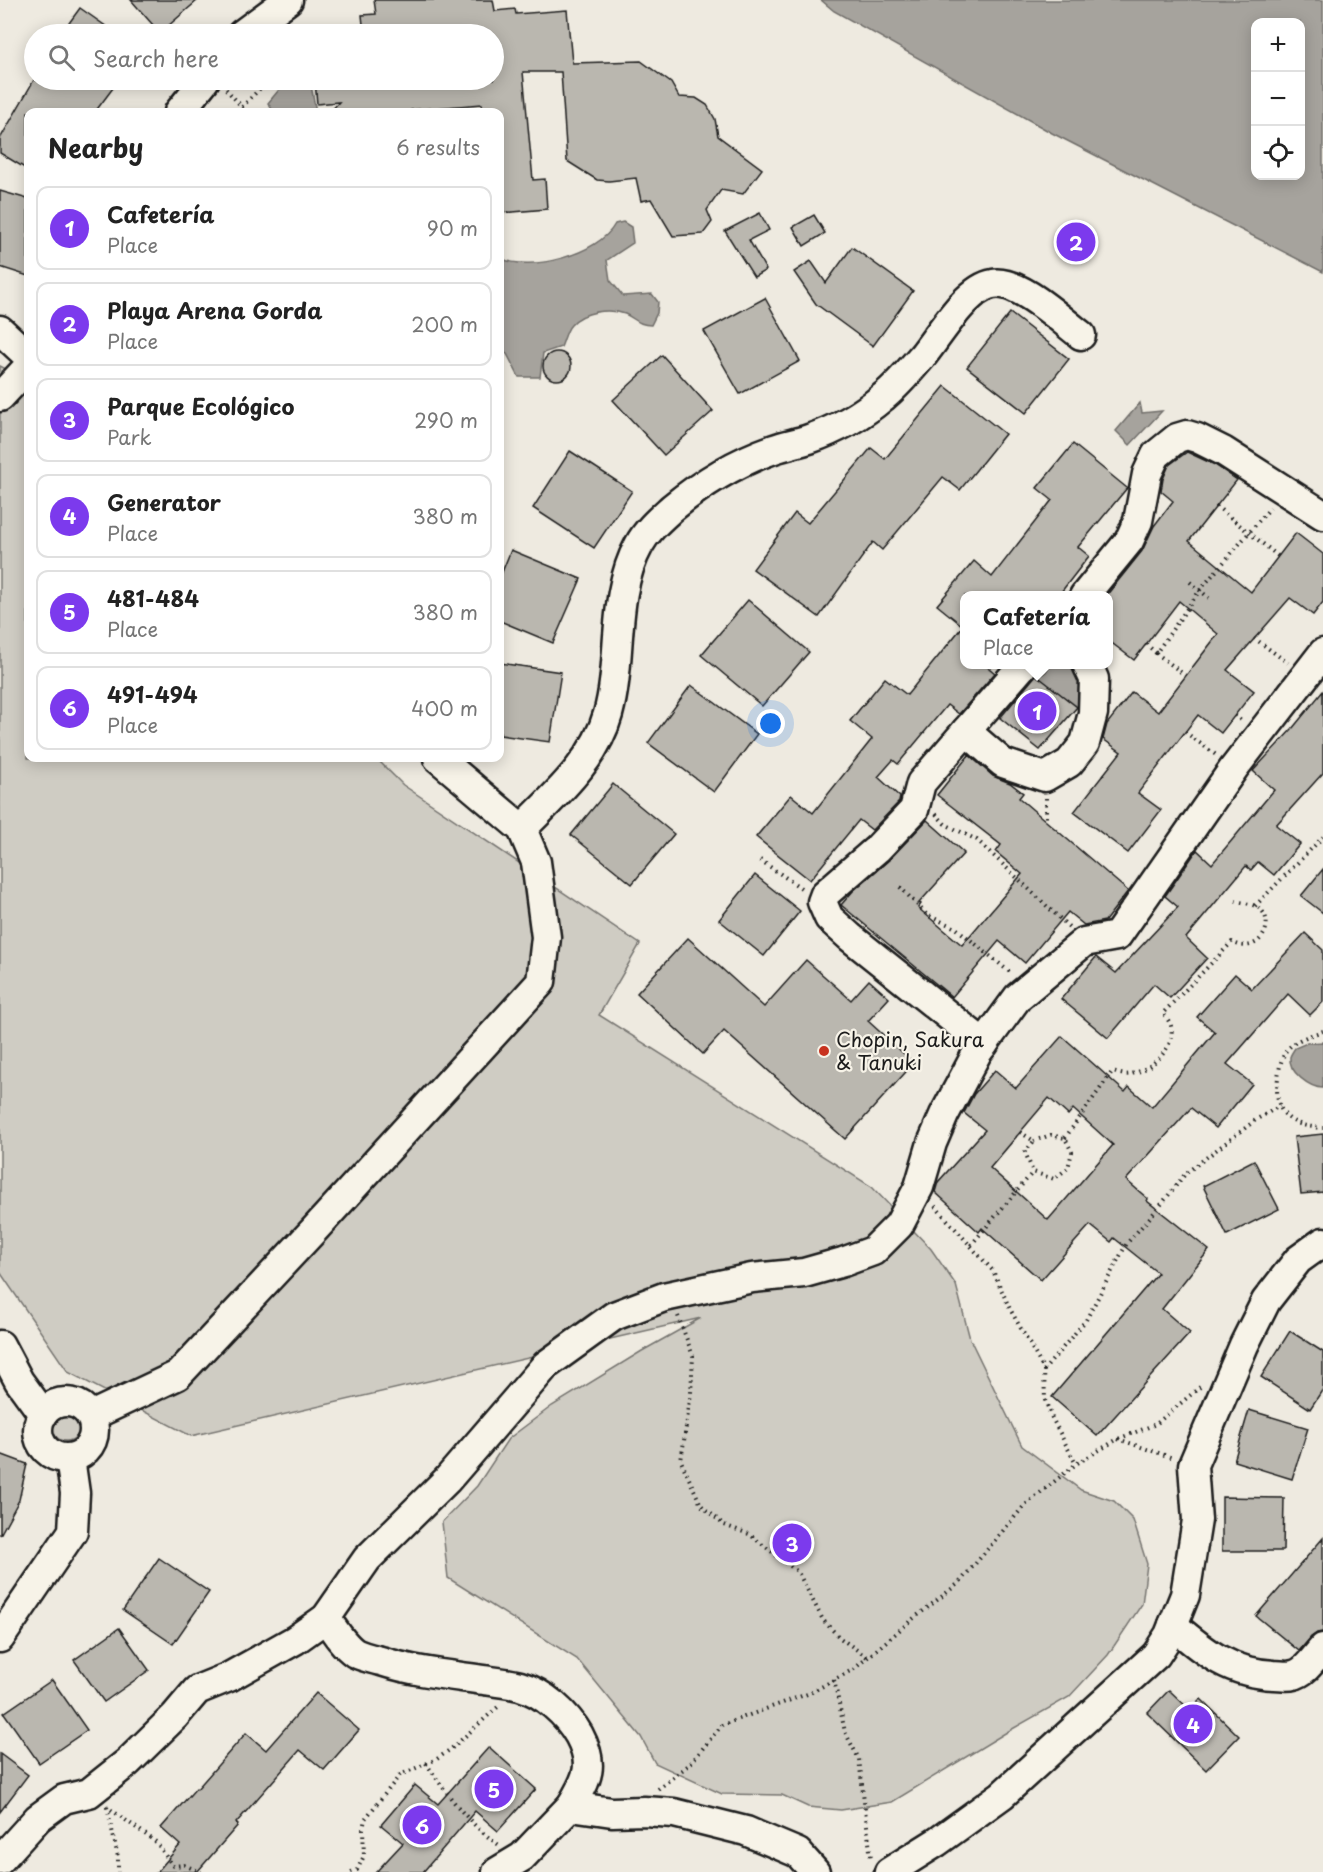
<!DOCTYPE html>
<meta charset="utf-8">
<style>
body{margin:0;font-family:"Playpen Sans",sans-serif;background:#f6f6f6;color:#222}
.controls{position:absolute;right:18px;top:18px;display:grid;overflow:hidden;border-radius:12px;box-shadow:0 3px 15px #0003}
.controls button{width:54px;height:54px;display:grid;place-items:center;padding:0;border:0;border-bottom:2px solid #e0e0e0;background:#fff;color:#222;font:30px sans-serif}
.you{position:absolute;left:771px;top:724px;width:21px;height:21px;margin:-15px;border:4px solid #fff;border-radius:50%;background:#1a73e8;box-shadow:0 0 0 9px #1a73e833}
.badge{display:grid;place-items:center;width:39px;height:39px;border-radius:50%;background:#7c3aed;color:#fff;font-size:20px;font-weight:700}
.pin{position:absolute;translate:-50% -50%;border:3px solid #fff;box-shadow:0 2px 6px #0006}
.popup{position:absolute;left:960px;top:591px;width:153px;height:78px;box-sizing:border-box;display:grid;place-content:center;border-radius:12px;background:#fff;filter:drop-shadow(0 2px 4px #0005);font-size:20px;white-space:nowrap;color:#767676}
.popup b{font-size:22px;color:#222}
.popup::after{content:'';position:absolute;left:50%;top:100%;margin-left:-12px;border:12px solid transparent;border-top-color:#fff}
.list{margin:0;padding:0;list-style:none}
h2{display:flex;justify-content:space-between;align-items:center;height:78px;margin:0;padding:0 24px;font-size:26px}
h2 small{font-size:20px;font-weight:400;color:#767676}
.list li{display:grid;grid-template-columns:39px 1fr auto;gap:18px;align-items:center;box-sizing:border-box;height:84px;margin:0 12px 12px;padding:0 12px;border:2px solid #e0e0e0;border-radius:12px}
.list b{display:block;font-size:22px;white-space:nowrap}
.list p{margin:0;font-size:20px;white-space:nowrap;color:#767676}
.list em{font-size:20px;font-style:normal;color:#767676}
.icon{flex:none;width:33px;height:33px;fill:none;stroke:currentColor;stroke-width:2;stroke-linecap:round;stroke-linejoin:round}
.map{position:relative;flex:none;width:1323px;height:1872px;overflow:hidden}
.search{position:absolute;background:#fff;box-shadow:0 3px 15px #0003;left:24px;top:24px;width:480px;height:66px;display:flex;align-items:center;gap:15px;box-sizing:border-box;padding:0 21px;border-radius:33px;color:#767676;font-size:22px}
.panel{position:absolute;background:#fff;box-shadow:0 3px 15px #0003;left:24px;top:108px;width:480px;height:654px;border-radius:12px}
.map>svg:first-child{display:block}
.green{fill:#cfccc3;stroke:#767470;stroke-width:1.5}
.water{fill:#a6a39d;stroke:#6f6d69;stroke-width:1.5;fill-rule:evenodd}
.building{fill:#bab7af;stroke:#1c1c1c;stroke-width:1.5;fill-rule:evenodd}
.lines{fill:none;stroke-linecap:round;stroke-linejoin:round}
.minor-casing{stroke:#1c1c1c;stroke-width:33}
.path{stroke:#1c1c1c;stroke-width:4;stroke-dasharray:1.5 4.5;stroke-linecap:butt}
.minor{stroke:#f7f3e8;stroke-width:28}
.poi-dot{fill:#c8321e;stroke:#f7f3e8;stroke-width:2}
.labels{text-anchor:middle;stroke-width:4.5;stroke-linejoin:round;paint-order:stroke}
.poi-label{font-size:20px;fill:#1c1c1c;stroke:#f7f3e8;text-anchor:start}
</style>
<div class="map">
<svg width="1323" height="1872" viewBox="0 0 1323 1872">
<rect width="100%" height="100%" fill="#eeeae0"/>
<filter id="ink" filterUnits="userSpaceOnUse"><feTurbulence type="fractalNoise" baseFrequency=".0167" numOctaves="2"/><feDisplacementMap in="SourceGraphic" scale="12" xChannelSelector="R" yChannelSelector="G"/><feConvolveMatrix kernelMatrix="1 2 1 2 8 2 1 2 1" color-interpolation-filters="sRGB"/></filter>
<g filter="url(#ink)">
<g class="green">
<path d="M0,366l10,5 18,20v367h348l27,27 237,159 -41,71 273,172 59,62 25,36 14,54 52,107 59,44 33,11 19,19 14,44 -5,40 -34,51 -39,42 -62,35 -115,70 -51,8 -33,-3 -26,-12 -60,-1 -67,-31 -14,-26 -64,-78 -129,-81 -6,-56 35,-36 31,-47 44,-33 90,-55 59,-33 -510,118 -123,-64 -68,-100z"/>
<circle cx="66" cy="1427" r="14"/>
</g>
<g class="water">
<path d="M821,0h502v272l-271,-139 -218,-122zM1256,22h44v154h-44z"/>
<path d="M282,80h28l6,32 -43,-1 -5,-8 15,-18z"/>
<path d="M623,222l8,5 2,16 -26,17 3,20 13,16 29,-2 6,8 -1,11 -6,12c-13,0 -15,-6 -26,-11 -16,-6 -42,-3 -54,11 -5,5 -7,16 -10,22l-18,6 -3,24h-21l-12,-23 -7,-5v-91c30,15 99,-4 115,-34z"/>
<path d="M1140,403l2,10 20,-2 -32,34 -14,-14z"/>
<path d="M1050,665h29l2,12 -2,31 -41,-31 8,-5z"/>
<path d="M1323,1042v46c-13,0 -35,-16 -33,-31 1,-3 3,-6 5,-9l12,-5z"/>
</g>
<g class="building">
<path d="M131,0h67l-38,33z"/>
<path d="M374,0h119l2,11 20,-2 1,5 51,-4 5,53 69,-2 30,22 8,14 17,1 11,7 8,14 3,17 44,33 -19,25 -22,-4 -14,20 5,12 -9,12 -30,2 -22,-37 -10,2 -5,-23 -27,3 -12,-1 -30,-19 -6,-89h-38l10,108 12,-1 2,30 -47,4v-101h-17l-1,-8 -71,6v2h-81l9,-10 -22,2 -2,-24h179v-46h-130l-2,-19 14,-1z"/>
<path d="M80,8l37,26h-56z"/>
<path d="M34,80h85l-24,32h-67v58l-28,-17v-14z"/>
<path d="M0,191l28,8v77l-28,-9z"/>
<path d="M760,213l9,17 -20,10 17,30 -12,7 -29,-46z"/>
<path d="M814,215l11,18 -21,13 -11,-19z"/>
<path d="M852,247l61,44 -40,55 -57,-42 -22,-32 17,-11 15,22z"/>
<path d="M765,298l35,63 -60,33 -36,-63z"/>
<path d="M1010,313l59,46 -43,54 -59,-46z"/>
<circle cx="557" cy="366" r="14"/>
<path d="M662,355l51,56 -49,44 -51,-55z"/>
<path d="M945,386l60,48 -45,56 -17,-13 -61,73 -9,-8 -54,75 -66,-48 42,-56 13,10 63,-75 14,11z"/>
<path d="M1073,444l54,44 -49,59 11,9 -31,40h-93v68h19l11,9 -36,41 -12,-9 -49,59 -5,-4 -15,17 22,20 -1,5 -27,28 -13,-10 -49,60 -54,-43 35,-42 22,18 59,-74 -22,-18 35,-43 22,17 56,-69 -26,-21 37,-44 18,16 60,-77 -15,-12z"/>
<path d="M570,451l62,40 -38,57 -61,-40z"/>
<path d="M1187,452l28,13 22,15 -48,61 62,51 45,-59 27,21v48l-10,13 -23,-17 -63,72 27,21 -33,42 -23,-18 -60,78 23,17 -33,43 -54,-41 47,-60 -18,-13 4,-15 25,-32 26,20 60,-78 -39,-33 -45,59 -25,-19v-45h-3l36,-45 12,-25 19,-25 -12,-10 2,-12 6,-14z"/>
<path d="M511,550l70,29 -28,64 -53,-22v-44z"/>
<path d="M748,600l61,52 -47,54 -61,-51z"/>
<path d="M500,663l61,9 -11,70 -50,-7z"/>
<path d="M1036,675l41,32 -37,43 -40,-32z"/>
<path d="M691,685l66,49 -43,58 -66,-49z"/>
<path d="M1323,691v82l-47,52 24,19 -26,31 -16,-13 -7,8 -5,-4 -60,72 21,20 -37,40 -16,-14 -46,54 -47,-39 35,-42 20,16 62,-66 -13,-11 32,-46 15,14 62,-74 -21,-19 39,-42z"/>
<path d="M969,755l24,21 17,7 13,10 -4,5 109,93 -23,30 -21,4 -16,-13 -43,51 -26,-22 -47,56 -111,-92 12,-14 36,-31 38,-40 37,33 -45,50 2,1 -3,4 44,37 60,-71 -26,-22 5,-7 -64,-50z"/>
<path d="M613,784l61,50 -42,50 -61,-49z"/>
<path d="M1323,869v44l-22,-17z"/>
<path d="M755,875l45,36 -36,45 -45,-36z"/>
<path d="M1305,933l18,17v52l-13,13 -22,-21 -61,70 25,20 -36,44 -25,-20 -65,72 22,19 -1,2 62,49 -47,59 28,24 -93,103 -45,-39 106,-124 -44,-35 -3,4 -21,-17 -49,55 -59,-52 -3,4 -44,-40 3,-10 47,-52 -21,-17 10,-19 21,-24 21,18 46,-52 63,56 4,-5 23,20 63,-75 -18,-15 38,-43 17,15zM1049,1098l19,17 5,-6 40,36 -65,75 -58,-52z"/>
<path d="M688,938l76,69 42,-47 45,40 18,-20 20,18 -21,23 46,42 -69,76 -121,-108 -21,23 -66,-61z"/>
<path d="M1323,1134v58l-22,2 -7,-57z"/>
<path d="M1254,1160l25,49 -52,26 -24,-49z"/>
<path d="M1290,1331l33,21v37l-13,20 -49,-32z"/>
<path d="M1249,1410l59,18 -16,51 -58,-18z"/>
<path d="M0,1454l27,10 -8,36 -19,35z"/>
<path d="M1222,1497l62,1 -1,53h-61z"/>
<path d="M1323,1538v94l-6,1 -6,4 -12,14 -43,-35z"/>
<path d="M159,1558l50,34 -36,52 -50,-34z"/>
<path d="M119,1628l30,42 -45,32 -30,-42z"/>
<path d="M52,1680l35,50 -48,33 -35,-50z"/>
<path d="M1169,1690l21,20 11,-11 38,37 -33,34 -59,-57z"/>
<path d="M316,1693l43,37 -35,40 -24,-20 -64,73 2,2 -41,47h-40l23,-27 -19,-17 35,-40 1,1 49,-56 20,17z"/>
<path d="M489,1747l47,42 -38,42 -23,-20 -52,61h-47l27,-29 -22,-18 34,-40 23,19z"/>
<path d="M0,1754l28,21 -28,37z"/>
</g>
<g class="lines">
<defs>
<g id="minor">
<path d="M242,34l46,-34"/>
<path d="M179,112l26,-32"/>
<path d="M0,330l28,26"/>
<path d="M0,397l28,-30"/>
<path d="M1084,596l45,-55 9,-20 9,-47 9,-19 21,-17 10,-3 10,3 26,13 100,64"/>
<path d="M966,731l37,32 42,14 24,-14 16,-20 8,-30 1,-34 -7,-15"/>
<path d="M522,829c33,-34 73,-68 86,-115 15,-54 3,-119 31,-169 8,-15 21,-26 33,-37 30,-25 65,-46 102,-59 11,-4 23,-6 35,-10 26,-9 53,-24 74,-42 15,-12 29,-29 41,-43 16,-20 43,-66 69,-70 25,-5 68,36 88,51"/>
<path d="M984,1044l-134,-107 -21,-19 -7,-16 3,-8 52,-45 37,-39 7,-27 103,-119"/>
<path d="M0,1345l19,36 24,33"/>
<circle cx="66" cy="1430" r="28"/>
<path d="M91,1416l87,-41 136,-145 227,-248 5,-45 -10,-75 -14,-33 -84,-71"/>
<path d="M326,1618c8,12 17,27 29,35 8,4 18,6 26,8 34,11 68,14 103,19 12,2 25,3 36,6 24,7 47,28 59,49 16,30 9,43 -8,71"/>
<path d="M1173,1625c32,28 58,48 101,50 6,0 13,2 19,0 12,-2 22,-18 30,-27"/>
<path d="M0,1638l73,-107 2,-38 -5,-35"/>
<path d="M0,1860l38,-42 26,-19 25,-6 39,-31 47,-46 22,-26 32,-13 66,-37 31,-22 41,-59 80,-79 99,-115 68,-49 50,-19 88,-19 52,-5 39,-11 30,-11 26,-26 20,-38 13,-44 12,-28 33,-62 41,-56 66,-55 33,-6 117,-168 89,-115"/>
<path d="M497,1872l25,-15 49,-51 41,6 32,-1 30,2 72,18 52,22 17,19"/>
<path d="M889,1872l48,-30 65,-47 154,-140 13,-20 16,-40 12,-75 -4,-55 51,-120 22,-44 32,-41 25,-18"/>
</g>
</defs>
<use href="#minor" class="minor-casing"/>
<g class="path">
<path d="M226,89l16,18 26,-27h4"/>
<path d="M1216,506l62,50"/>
<path d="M1190,582l19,16"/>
<path d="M1254,638l34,25"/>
<path d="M1146,644l10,9 44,-63 70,-82"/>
<path d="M1156,653l30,23"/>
<path d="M1235,715l8,8"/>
<path d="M1185,732l31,23"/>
<path d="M1046,798v23"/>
<path d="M936,814l9,10 32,16 92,87"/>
<path d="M760,860l44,30"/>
<path d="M900,887l27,28 29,13 56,46"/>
<path d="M1255,906l68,-69"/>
<path d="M1323,1031c-12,4 -29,9 -37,20 -5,8 -7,18 -8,27 -5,36 11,48 45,50"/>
<path d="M1020,1132l14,9 -9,11 8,20 21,7 14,-11 4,-16 -7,-14 -14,-3 -17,6"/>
<path d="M1065,1138l47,-66c6,1 13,4 19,2 19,-4 45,-25 40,-48 -1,-4 -5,-9 -8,-13l69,-71c29,16 48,-25 23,-36 -6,-3 -13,-3 -19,-5"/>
<path d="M935,1206l58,65 17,38 34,61 42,-50 41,-77 33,-37 26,-33 71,-54 23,-13"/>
<path d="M971,1245l62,-73"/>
<path d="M678,1316l15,40 -2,37 -10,68 20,44 23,20 25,9 49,38 25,48 17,18 27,19"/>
<path d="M1044,1370l1,30 7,18 24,46"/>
<path d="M1118,1439l55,19"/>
<path d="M834,1680l11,52 14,27 12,100"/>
<path d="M426,1763c21,31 41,60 73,82"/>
<path d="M658,1789l32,-25 32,-39 88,-32 44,-24 55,-47 50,-39 65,-77 52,-42 42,-25 38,-15 44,-37"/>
<path d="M106,1806l50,36 17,24 11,-1 17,7"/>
<path d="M107,1807l11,50v15"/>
<path d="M351,1872l6,-2 7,-14 -1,-27 2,-10 35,-44 37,-16 14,-10 49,-44"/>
</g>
<use href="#minor" class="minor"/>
</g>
</g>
<circle class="poi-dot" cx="824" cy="1051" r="6"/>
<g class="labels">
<g class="poi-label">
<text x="836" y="1047">Chopin, Sakura<tspan x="836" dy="23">&amp; Tanuki</tspan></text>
</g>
</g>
</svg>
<div class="controls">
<button>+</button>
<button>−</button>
<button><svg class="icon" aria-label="locate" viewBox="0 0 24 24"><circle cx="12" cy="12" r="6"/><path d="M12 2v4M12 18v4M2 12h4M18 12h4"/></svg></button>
</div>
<div class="you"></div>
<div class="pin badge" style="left:1037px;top:711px">1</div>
<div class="popup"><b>Cafetería</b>Place</div>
<div class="pin badge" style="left:1076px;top:242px">2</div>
<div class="pin badge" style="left:792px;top:1543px">3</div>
<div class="pin badge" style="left:1193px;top:1724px">4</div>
<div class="pin badge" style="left:494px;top:1789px">5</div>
<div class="pin badge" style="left:422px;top:1825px">6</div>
<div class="search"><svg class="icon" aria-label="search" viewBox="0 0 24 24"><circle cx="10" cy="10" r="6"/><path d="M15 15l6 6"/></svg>Search here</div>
<section class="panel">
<h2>Nearby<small>6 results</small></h2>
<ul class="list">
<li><span class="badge">1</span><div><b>Cafetería</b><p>Place</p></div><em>90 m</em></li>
<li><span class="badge">2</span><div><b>Playa Arena Gorda</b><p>Place</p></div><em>200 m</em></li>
<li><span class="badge">3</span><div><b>Parque Ecológico</b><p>Park</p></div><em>290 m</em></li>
<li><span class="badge">4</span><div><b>Generator</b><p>Place</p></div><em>380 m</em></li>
<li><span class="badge">5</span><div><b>481-484</b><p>Place</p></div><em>380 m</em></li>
<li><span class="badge">6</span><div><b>491-494</b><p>Place</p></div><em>400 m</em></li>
</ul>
</section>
</div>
